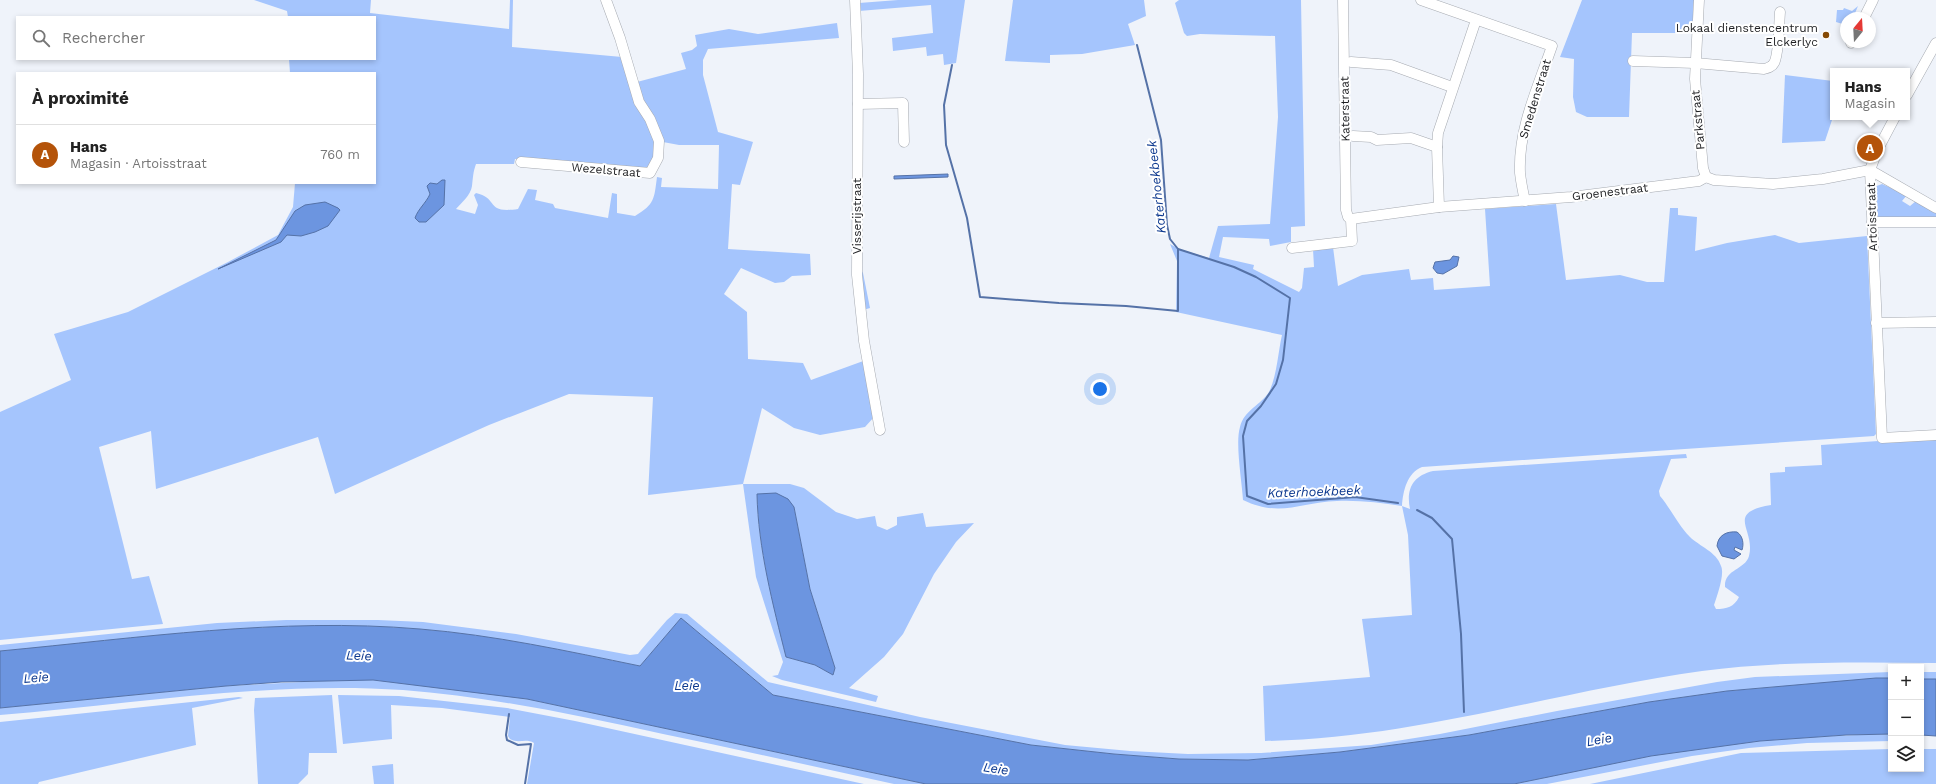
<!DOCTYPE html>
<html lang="fr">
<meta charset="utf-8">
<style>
body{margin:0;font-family:"Work Sans",sans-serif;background:#f2f2f2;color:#222}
.controls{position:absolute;right:12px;bottom:12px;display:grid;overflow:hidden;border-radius:0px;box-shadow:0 2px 6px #0003}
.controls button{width:36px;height:36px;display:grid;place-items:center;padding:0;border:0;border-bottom:1px solid #e0e0e0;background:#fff;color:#222;font:20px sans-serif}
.compass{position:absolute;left:1840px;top:12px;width:36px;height:36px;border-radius:50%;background:#fff;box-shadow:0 2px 6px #0003;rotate:18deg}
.you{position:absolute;left:1100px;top:389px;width:14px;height:14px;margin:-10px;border:3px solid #fff;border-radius:50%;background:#1a73e8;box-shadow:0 0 0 6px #1a73e833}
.badge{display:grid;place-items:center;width:26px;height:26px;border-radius:50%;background:#b45309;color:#fff;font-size:13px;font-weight:700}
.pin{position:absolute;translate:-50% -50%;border:2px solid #fff;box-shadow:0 1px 4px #0006}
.popup{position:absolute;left:1830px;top:68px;width:80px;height:52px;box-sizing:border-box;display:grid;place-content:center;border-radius:0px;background:#fff;filter:drop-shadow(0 1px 3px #0005);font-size:13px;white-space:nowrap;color:#767676}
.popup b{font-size:15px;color:#222}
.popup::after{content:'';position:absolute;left:50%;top:100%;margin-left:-8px;border:8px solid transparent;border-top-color:#fff}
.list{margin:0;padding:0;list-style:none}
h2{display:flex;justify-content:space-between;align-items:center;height:52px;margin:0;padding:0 16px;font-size:17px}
h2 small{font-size:13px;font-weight:400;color:#767676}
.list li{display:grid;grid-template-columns:26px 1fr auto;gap:12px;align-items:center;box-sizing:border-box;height:60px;padding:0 16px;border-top:1px solid #e0e0e0}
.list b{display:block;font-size:15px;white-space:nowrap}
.list p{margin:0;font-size:13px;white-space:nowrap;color:#767676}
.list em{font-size:13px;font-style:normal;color:#767676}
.icon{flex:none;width:22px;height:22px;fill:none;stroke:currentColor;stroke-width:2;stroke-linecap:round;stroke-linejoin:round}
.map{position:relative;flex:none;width:1936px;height:784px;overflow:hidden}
.search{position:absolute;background:#fff;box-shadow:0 2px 6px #0003;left:16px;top:16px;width:360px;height:44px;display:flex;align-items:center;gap:10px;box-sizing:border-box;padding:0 14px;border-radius:0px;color:#767676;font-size:15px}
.panel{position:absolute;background:#fff;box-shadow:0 2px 6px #0003;left:16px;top:72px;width:360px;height:112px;border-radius:0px}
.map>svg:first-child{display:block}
.green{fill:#a5c5fd;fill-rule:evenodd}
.water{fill:#6c95e0;stroke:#5572a7}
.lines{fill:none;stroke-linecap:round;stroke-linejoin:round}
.stream{stroke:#5572a7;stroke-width:2}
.minor-casing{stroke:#a6aab1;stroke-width:11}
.minor{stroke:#fff;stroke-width:10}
.poi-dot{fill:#854904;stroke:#fff;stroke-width:1.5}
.labels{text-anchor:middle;stroke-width:4;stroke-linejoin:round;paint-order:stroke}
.poi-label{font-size:12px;fill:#1e1f22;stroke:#fff;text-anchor:end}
.street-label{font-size:12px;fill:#1e1f22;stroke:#fff}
.water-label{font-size:13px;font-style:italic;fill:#0d398f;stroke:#fff}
</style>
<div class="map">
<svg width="1936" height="784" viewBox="0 0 1936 784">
<rect width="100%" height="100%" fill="#eff3fa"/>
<g class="green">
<path d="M254,0h117l-1,13 139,16 1,-29h3l-1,47 110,10 27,65 7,26 -7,22 -134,-11 -1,5h-38c-3,8 -3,14 -4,22 -1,9 -11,17 -16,23l19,5 3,-9 -4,-10 2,-2c23,5 9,21 42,16l10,-20 9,1 -2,10 18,4 2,4 53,10 4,-25 5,1v19l18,3c20,-12 19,-17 22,-39l5,1 -1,9 57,2 1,-44h-40l-16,-3 -19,-36 -7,-24 49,-13 -5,-16 11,-3 5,-4 -2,-11 34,-6 29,5 79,-11 2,15 -131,11 -5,11v15l15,57 35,10 -13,43 -8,-1 -4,65 82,5 1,21 -19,1 -8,6 -9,1 -34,-15 -17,26 23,18 1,47 55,4 8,17 55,-20 8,57 -9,10 -45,8 -26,-7 -32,-20 -19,76h47l14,4 32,24 21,7 18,-3 2,10 10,4 10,-5v-8l26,-4 3,14 48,-4 -18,19 -22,32 -31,60 -19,23 -35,31 29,8 -2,6 -94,-22 -10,-4 6,-1 5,-13 -27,-85 -13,-93 -95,11 5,-98 -84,-3 -80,31 -154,69 -17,-57 -162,52 -5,-58 -52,16 33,132 17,-3 14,48 -163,16v-228l71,-32 -17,-46 74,-22 100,-50 50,-27 15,-28 2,-24h80v-110h-85l-1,-14h86v-42h-87l-1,-6zM757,494l37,13 16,82 25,79 -2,7 -18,-10 -29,-8c-12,-51 -29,-110 -29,-163z"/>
<path d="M898,0h67l-9,63 -12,2 -1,-11 -16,2 -1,-9 -33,4 -1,-13 41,-5 -2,-28 -72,6v-8z"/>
<path d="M1013,0h131l2,16 -18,8 7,21 -53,9 -32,1v8l-45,-2z"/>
<path d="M1179,0h122l4,226 -14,1v15l-21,4 -1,-7 -46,-2 -4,20 35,8 -1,4 46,23 3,-4 2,-20 10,-1 -1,-18 20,-2 5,39 24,-11 47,-6 2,11 22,-2 1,12 56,-4 -5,-77 71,-5 10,76 54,-5 27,7h17l6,-74h8v7l19,2 -2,34 32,-8 48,-8 24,8 68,-7 9,198 -2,2 -452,31c-15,6 -19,24 -20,39l8,3c-4,-19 2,-33 23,-38l253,-17 1,4 -16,1 -12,32 1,5c11,13 18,29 30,41 9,9 27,15 31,29 4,8 -4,30 -7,39l2,4c11,0 18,-2 23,-12l-14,-10c-1,-18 20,-17 24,-31 7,-27 -25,-43 22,-51l-1,-32 15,-1v-5l37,-2 -1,-20 115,-8v226c-78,-1 -157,-2 -234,8 -146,20 -289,68 -437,70l-2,-55 107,-9 -8,-58 50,-4 -4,-80 -6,-29c-21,-3 -43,-6 -65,-5 -37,1 -56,17 -94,-1 -1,-18 -8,-57 -3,-73 4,-17 21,-22 29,-35 8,-16 9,-40 13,-57l-106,-23 1,-51 -7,-17 9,5 30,9 9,-32 52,-2 8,-107 -3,-81 -75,-2 -13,2 -3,-3 -9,-30z"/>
<path d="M1582,0h112l-2,33h-60l-3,84h-42l-11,-5 -3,-15 1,-38 -14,-2z"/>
<path d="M1858,6l-5,12h-7v7l-10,-3 1,-12h6l1,-2 8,3z"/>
<path d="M1785,75l48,6v36l-8,24 -43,2z"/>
<path d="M1882,184l25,11 -5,6 8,5 6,-5 20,11v6h-58l-2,-2 -2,-29z"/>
<path d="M860,268l3,5 7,35 -7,2z"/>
<path d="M675,613l12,1 81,68 152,35 145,28 65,6 58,3 73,-1 110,-8 69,-11 117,-23 160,-29 38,-5 136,-5v6l-164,13 -78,11 -180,33 -129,17 -92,8 -69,-1 -65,-5 -83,-9 -258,-50 -92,-77 -41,48c-73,-15 -146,-31 -220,-37 -140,-12 -281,9 -420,22v-6l217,-22 69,-3h92l45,2 93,12 114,21 8,-1 3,-4 26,-30z"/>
<rect x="1921" y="672" width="15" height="7"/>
<path d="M339,680h34l46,4 108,15 399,85h-32c-77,-17 -154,-34 -231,-50 -86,-19 -172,-37 -260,-44 -135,-9 -269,14 -403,25v-7l226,-22z"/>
<path d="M332,695l5,58h-28l-1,21 -10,10h-40l-4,-74 1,-12z"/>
<path d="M338,695l61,1 108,12 68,13 289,63h-337l7,-41c-8,-5 -16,1 -24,-4l-2,-3 2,-19 -68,-9 -51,-3 1,34 -49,5z"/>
<path d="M239,697l4,1 -51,10 4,37 -157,37 -1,2h-38v-62z"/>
<path d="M1891,734v7l-84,2 -58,5 -57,8 -145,28h-33c45,-9 90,-20 136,-28 79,-15 161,-20 241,-22z"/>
<path d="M1891,749v20h30v-20h15v35h-346l151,-31z"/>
<path d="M393,764l1,20h-20l-2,-18z"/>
</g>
<g class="water">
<path d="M948,174v3l-54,2v-3z"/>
<path d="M442,180h3l-1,25 -18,17h-7l-4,-4c3,-9 11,-15 15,-24l-3,-8 3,-3 7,1z"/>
<path d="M325,202l13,6 2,2 -12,16 -13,6 -14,4 -14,-1 -6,7 -63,27 58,-29 19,-29 10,-6z"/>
<path d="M1453,256l6,1 -2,9 -14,8 -6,-1 -4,-5 2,-6 15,-2z"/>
<path d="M776,493l12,6 6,8 16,82 25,79 -2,7 -18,-10 -29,-8c-13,-52 -28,-109 -29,-163z"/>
<path d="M1737,532c6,4 7,12 5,18l-7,-3 -1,3 7,4 -7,5 -12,-3 -5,-10c1,-11 10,-15 20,-14z"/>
<path d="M681,618l92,77 258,50 83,9 65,5 69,1 92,-8 129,-17 180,-33 78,-11 149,-13h15v56l-45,1 -86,6 -109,15 -137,28h-588l-399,-85 -154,-19 -92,2 -55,4 -226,22v-57c139,-13 280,-34 420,-22 74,6 147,22 220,37z"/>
<path d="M1921,679h15v57l-15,-1z"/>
</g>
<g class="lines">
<g class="stream">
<path d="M1137,45l24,95 6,85 3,14 8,10 56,18 22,10 34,21 -7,62 -7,24 -15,22 -14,15 -4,15 4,60 21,8 87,-7 43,6"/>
<path d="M952,65l-8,40 2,40 21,73 13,79 79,6 67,3 52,5v-62"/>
<path d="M1417,510l15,8 20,21 9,95 3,78"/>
<path d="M509,714l-3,21 1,5 11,5 13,-1 -6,40"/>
</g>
<defs>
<g id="minor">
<path d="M855,0l3,74 -1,201 7,66 16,89"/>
<path d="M1343,0l3,210 2,7 3,2 88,-12 132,-10 128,-16 7,-4"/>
<path d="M1421,0l131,46c-14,41 -34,83 -32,127 1,9 3,19 5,28"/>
<path d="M1699,0l-4,79 8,89 3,9"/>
<path d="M1864,18l9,-18"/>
<path d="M1851,43v-1"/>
<path d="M1633,61l62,2 69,6c4,-1 8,-2 10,-6 5,-8 5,-40 6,-51"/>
<path d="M1351,62l40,3 61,22"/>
<path d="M1907,95l29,-52"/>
<path d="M858,104l45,-1 1,39"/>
<path d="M1895,117l-18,34 -7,19 12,268 54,-3"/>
<path d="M1353,136l18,1 6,3 34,-2 26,9"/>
<path d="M521,162l129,11 8,-15 1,-17 -9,-22 -11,-17 -19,-64 -14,-38"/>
<path d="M1870,170l66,38"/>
<path d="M1706,177l8,3 59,4 50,-5 47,-9"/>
<path d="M1439,207l-2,-60 1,-14 38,-113"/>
<path d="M1872,222h64"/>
<path d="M1292,248l60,-7 -1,-22"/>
<path d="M1876,323l60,-1"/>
</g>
</defs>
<use href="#minor" class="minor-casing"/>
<use href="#minor" class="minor"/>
</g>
<circle class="poi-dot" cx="1826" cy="35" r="4"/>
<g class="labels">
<g class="poi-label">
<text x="1818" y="32">Lokaal dienstencentrum<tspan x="1818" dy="14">Elckerlyc</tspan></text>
</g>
<g class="street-label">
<text transform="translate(1535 99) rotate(-73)" y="4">Smedenstraat</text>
<text transform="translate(1345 109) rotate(-91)" y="4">Katerstraat</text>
<text transform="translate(1698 120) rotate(-95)" y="4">Parkstraat</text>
<text transform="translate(606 170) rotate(5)" y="4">Wezelstraat</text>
<text transform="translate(1610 192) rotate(-7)" y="4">Groenestraat</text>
<text transform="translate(857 216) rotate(-90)" y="4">Visserijstraat</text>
<text transform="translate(1872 217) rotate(-92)" y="4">Artoisstraat</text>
</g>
<g class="water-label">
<text transform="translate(1156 187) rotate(-96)" y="5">Katerhoekbeek</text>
<text transform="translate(1314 491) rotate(-2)" y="5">Katerhoekbeek</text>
<text transform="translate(359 655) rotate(2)" y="5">Leie</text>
<text transform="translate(36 677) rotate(-5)" y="5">Leie</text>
<text x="687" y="690">Leie</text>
<text transform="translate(1599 739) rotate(-10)" y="5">Leie</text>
<text transform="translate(996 768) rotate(8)" y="5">Leie</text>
</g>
</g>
</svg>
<div class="controls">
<button>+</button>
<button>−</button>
<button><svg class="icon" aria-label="layers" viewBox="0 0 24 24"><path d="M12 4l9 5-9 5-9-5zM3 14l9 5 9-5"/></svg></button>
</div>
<svg class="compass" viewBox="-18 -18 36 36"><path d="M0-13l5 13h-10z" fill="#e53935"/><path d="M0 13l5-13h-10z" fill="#767676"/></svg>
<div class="you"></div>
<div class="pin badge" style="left:1870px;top:148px">A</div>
<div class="popup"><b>Hans</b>Magasin</div>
<div class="search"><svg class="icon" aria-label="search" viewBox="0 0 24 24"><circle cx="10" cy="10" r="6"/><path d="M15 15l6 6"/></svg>Rechercher</div>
<section class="panel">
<h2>À proximité<small></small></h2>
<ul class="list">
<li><span class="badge">A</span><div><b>Hans</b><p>Magasin · Artoisstraat</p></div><em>760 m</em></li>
</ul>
</section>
</div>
